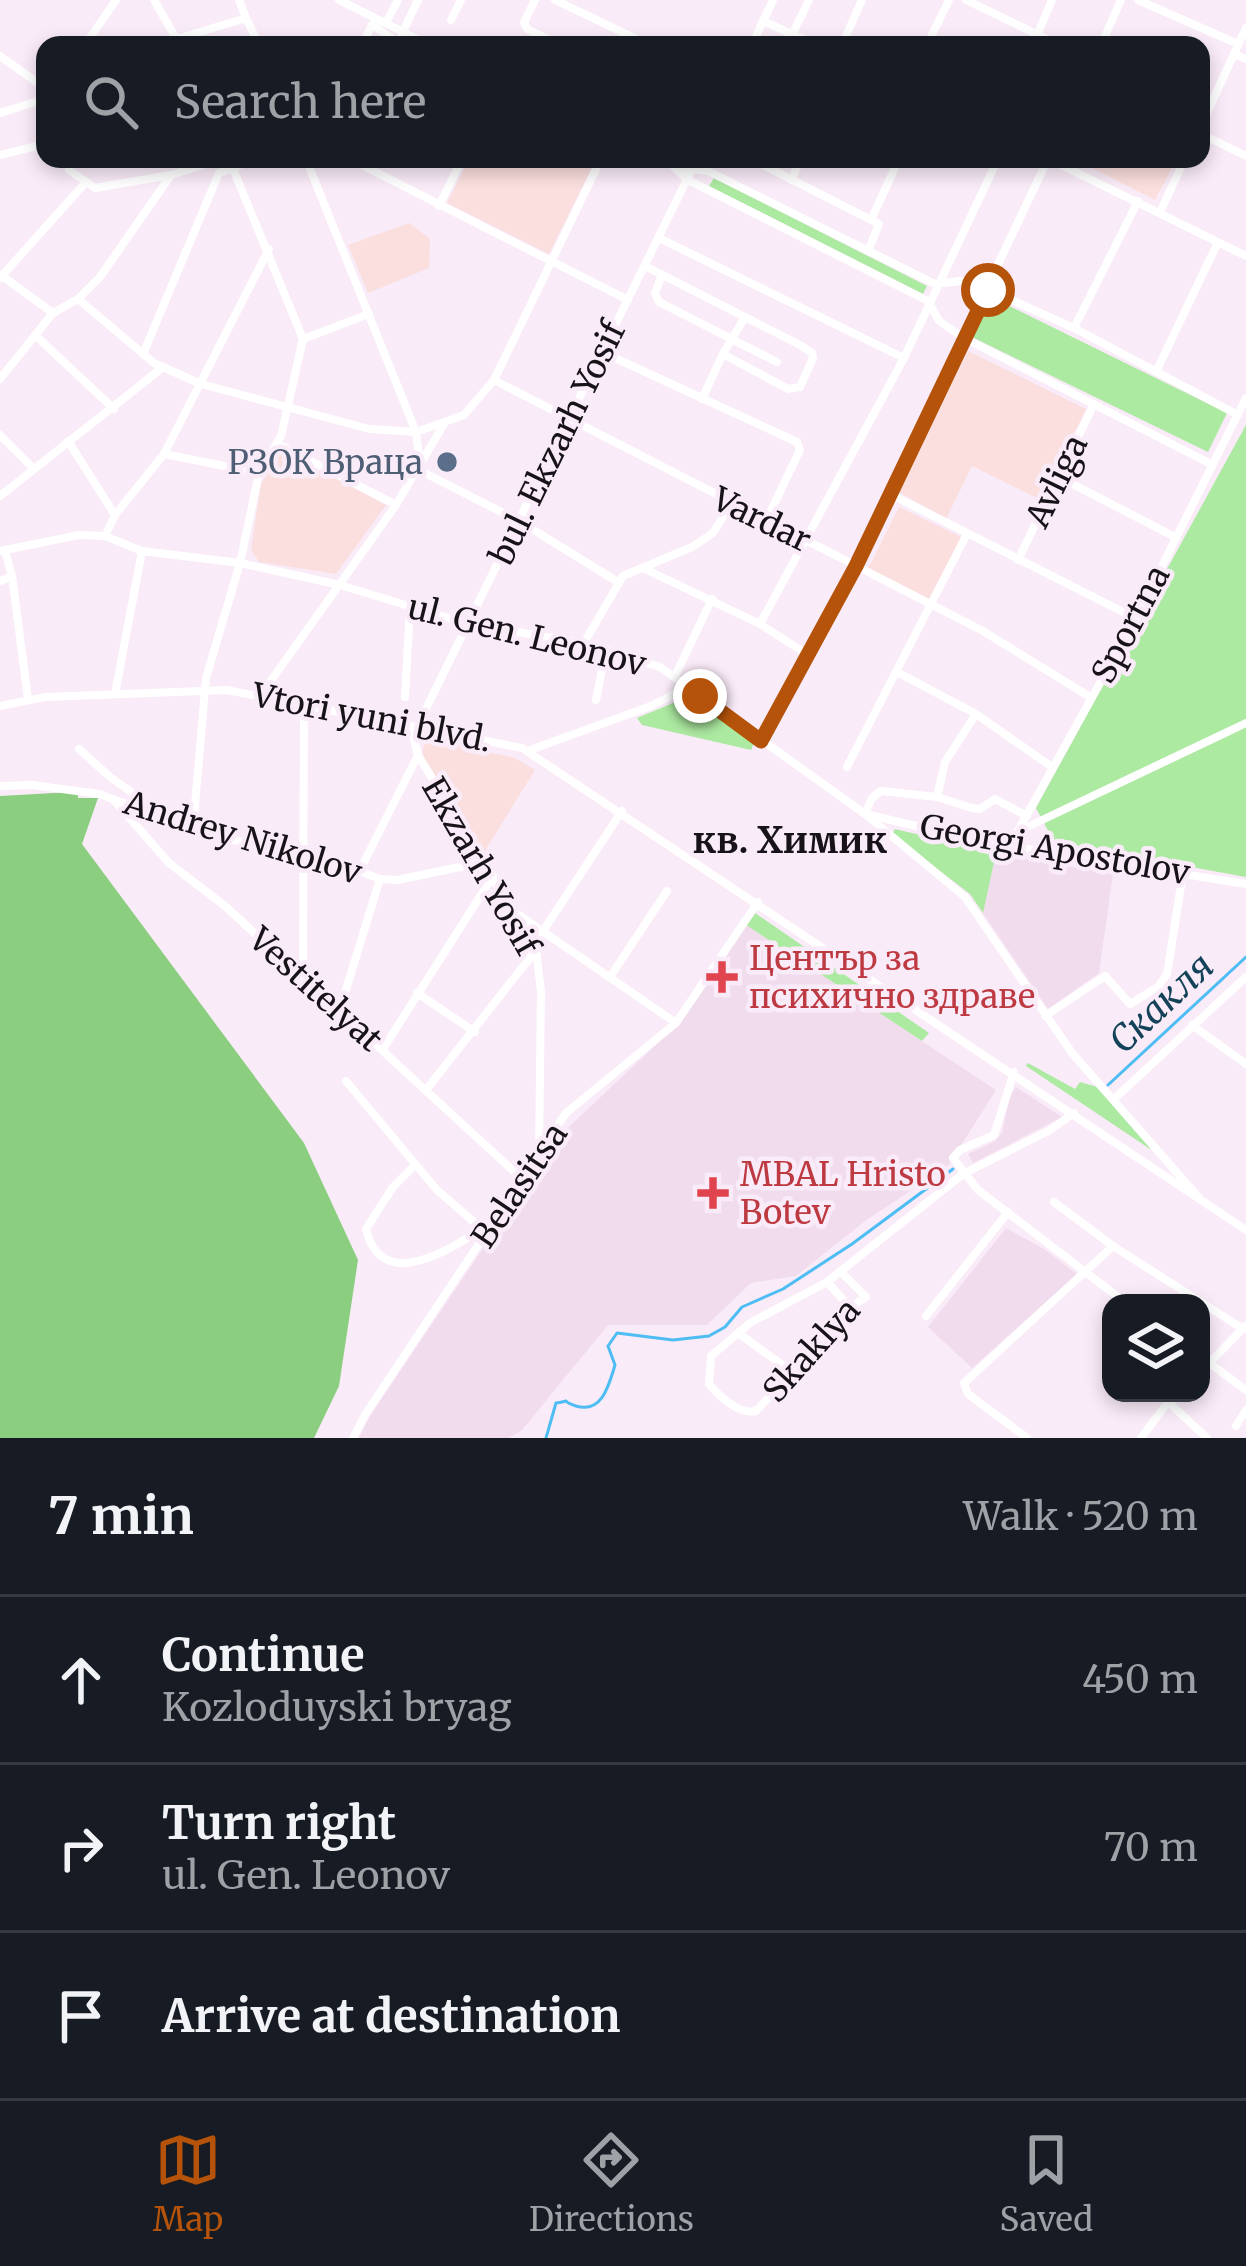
<!DOCTYPE html>
<meta charset="utf-8">
<style>
body{margin:0;font-family:Merriweather,serif;background:#242831;color:#f1f3f6}
.controls{position:absolute;right:36px;bottom:36px;display:grid;overflow:hidden;border-radius:24px;box-shadow:0 6px 18px #0003}
.controls button{width:108px;height:108px;display:grid;place-items:center;padding:0;border:0;border-bottom:3px solid #363941;background:#171b24;color:#f1f3f6;font:60px sans-serif}
.stop{position:absolute;width:36px;height:36px;margin:-27px;border:9px solid #b45309;border-radius:50%;background:#fff}
.stop.end{background:#b45309;border-color:#fff;box-shadow:0 3px 12px #0008}
.list{margin:0;padding:0;list-style:none}
h2{display:flex;justify-content:space-between;align-items:center;height:156px;margin:0;padding:0 48px;font-size:51px}
h2 small{font-size:39px;font-weight:400;color:#9ea1a6}
.list li{display:grid;grid-template-columns:78px 1fr auto;gap:36px;align-items:center;box-sizing:border-box;height:168px;padding:0 48px;border-top:3px solid #363941}
.list b{display:block;font-size:45px;white-space:nowrap}
.list p{margin:0;font-size:39px;white-space:nowrap;color:#9ea1a6}
.list em{font-size:39px;font-style:normal;color:#9ea1a6}
.icon{flex:none;width:66px;height:66px;fill:none;stroke:currentColor;stroke-width:2;stroke-linecap:round;stroke-linejoin:round}
.map{position:relative;flex:none;width:1246px;height:1438px;overflow:hidden}
.search{position:absolute;background:#171b24;box-shadow:0 6px 18px #0003;left:36px;right:36px;top:36px;height:132px;display:flex;align-items:center;gap:30px;box-sizing:border-box;padding:0 42px;border-radius:24px;color:#9ea1a6;font-size:45px}
.sheet{height:660px;background:#171b24}
nav{display:flex;justify-content:space-around;align-items:center;box-sizing:border-box;height:168px;border-top:3px solid #363941;background:#171b24;font-size:33px;color:#9ea1a6}
nav a{display:grid;justify-items:center;gap:6px}
nav .on{color:#b45309}
.map>svg:first-child{display:block}
.built{fill:#f1dcee}
.education{fill:#fadfde}
.green{fill:#ace9a1}
.forest{fill:#8cce80}
.lines{fill:none;stroke-linecap:round;stroke-linejoin:round}
.stream{stroke:#4ebdf3;stroke-width:3}
.minor{stroke:#fff;stroke-width:8}
.route{stroke:#b45309;stroke-width:15}
.service-dot{fill:#5c6f8a;stroke:#f9ebf8;stroke-width:4.5}
.health-dot{fill:#e0444e;stroke:#f9ebf8;stroke-width:4.5}
.labels{text-anchor:middle;stroke-width:9;stroke-linejoin:round;paint-order:stroke}
.street-label{font-size:33px;fill:#181318;stroke:#f9ebf8}
.service-label{font-size:33px;fill:#4e5e75;stroke:#f9ebf8;text-anchor:end}
.health-label{font-size:33px;fill:#be3a42;stroke:#f9ebf8;text-anchor:start}
.neighbourhood-label{font-size:36px;font-weight:bold;fill:#181318;stroke:#f9ebf8}
.water-label{font-size:36px;font-style:italic;fill:#144359;stroke:#f9ebf8}
</style>
<div class="map">
<svg width="1246" height="1438" viewBox="0 0 1246 1438">
<rect width="100%" height="100%" fill="#f9ebf8"/>
<g class="built">
<path d="M996,853l117,21 -14,99 -51,36 -65,-96z"/>
<path d="M746,925l250,165 -48,76 -83,55 -69,55 -45,7 -44,42h-99l-86,105 -13,8h-150l11,-22 188,-279 118,-111z"/>
<path d="M1016,1087l46,30 -89,46 -5,-9 26,-12 8,-9 8,-37z"/>
<path d="M1006,1228l38,21 33,25 -105,94 -44,-41z"/>
</g>
<g class="education">
<path d="M469,159h127l-47,95 -102,-51z"/>
<path d="M1074,159h103l-22,41z"/>
<path d="M409,223l21,16 -1,29 -61,25 -20,-48z"/>
<path d="M968,351l118,58 -45,91 -69,-34 -26,53 -47,-27z"/>
<path d="M283,451l103,54 -50,69 -77,-12 -8,-13 10,-65z"/>
<path d="M899,507l62,30 -31,63 -62,-31z"/>
<path d="M425,738l90,20 20,12 -52,84 -61,-98z"/>
</g>
<g class="green">
<path d="M714,178l213,108 -4,8 -214,-108z"/>
<path d="M991,297l236,116 -19,39 -236,-115z"/>
<path d="M1246,425v452l-192,-35 -18,-34z"/>
<path d="M690,696l65,45 -4,9 -109,-25 -5,-7z"/>
<path d="M895,829l101,24 -13,60 -13,-19 -78,-60z"/>
<path d="M755,913l174,120 -7,8 -176,-116z"/>
<path d="M1028,1063l47,26 5,-7 21,6 52,59 -3,2 -124,-83z"/>
</g>
<path class="forest" d="M72,792l6,1v5h20l-16,46 222,299 54,117 -19,126 -25,52h-314v-642z"/>
<g class="lines">
<g class="stream">
<path d="M1108,1085l138,-128"/>
<path d="M546,1438l10,-35c19,-3 2,-3 20,3 26,8 33,-21 39,-41l-7,-19 9,-13 56,7 36,-4 16,-9 17,-20 41,-18 69,-45 101,-75"/>
</g>
<g class="minor">
<path d="M154,0l26,45"/>
<path d="M239,0l7,18"/>
<path d="M339,0l90,45"/>
<path d="M535,0l-11,22 3,7 34,16"/>
<path d="M555,0l94,45"/>
<path d="M966,0l93,45"/>
<path d="M1138,0l100,44"/>
<path d="M451,20l10,-20"/>
<path d="M763,21l53,24"/>
<path d="M386,23l12,-23"/>
<path d="M372,25l26,17 -1,2"/>
<path d="M1037,35l15,-35"/>
<path d="M177,39l69,-21 13,27"/>
<path d="M398,42l20,-42"/>
<path d="M85,45l31,-45"/>
<path d="M362,45l10,-20"/>
<path d="M752,45l21,-45"/>
<path d="M787,45l22,-45"/>
<path d="M842,45l20,-45"/>
<path d="M927,45l22,-45"/>
<path d="M1101,45l20,-45"/>
<path d="M1234,54l12,5"/>
<path d="M0,56l45,32"/>
<path d="M0,113l45,-14"/>
<path d="M1201,126l45,-98"/>
<path d="M1201,134l45,22"/>
<path d="M0,155l45,-11"/>
<path d="M350,159l278,141"/>
<path d="M658,159l15,7 35,5 227,113 26,-3 28,9 85,38 164,87"/>
<path d="M751,159l128,65 -11,27"/>
<path d="M1049,159l197,97"/>
<path d="M673,166l15,14 240,121 11,20 27,18 247,126"/>
<path d="M69,170l26,18 76,-13 51,-16"/>
<path d="M791,180l10,-21"/>
<path d="M439,206l23,-47"/>
<path d="M1160,212l25,-53"/>
<path d="M871,220l28,-61"/>
<path d="M659,238l245,120"/>
<path d="M645,266l155,79 12,8 1,5 -13,29 -12,2 -65,-35 22,-37"/>
<path d="M1,275l52,38"/>
<path d="M662,275l-7,18 4,9 118,60"/>
<path d="M0,278l86,-96"/>
<path d="M78,299l76,64 47,21 168,45 47,3 -110,-273"/>
<path d="M1074,328l64,-127"/>
<path d="M35,335l79,74"/>
<path d="M303,339l66,-25"/>
<path d="M602,352l195,90 3,8 -34,71"/>
<path d="M143,354l76,-181 37,-14"/>
<path d="M1156,372l62,-130"/>
<path d="M0,379l53,-66 25,-14 22,-22 71,-102"/>
<path d="M494,380l489,251 107,66"/>
<path d="M702,399l21,-45"/>
<path d="M0,435l33,33"/>
<path d="M68,441l47,74"/>
<path d="M278,444l118,61"/>
<path d="M164,454l95,19"/>
<path d="M420,463l-4,-31 48,-17 30,-35 107,-221"/>
<path d="M417,469l102,52 99,61"/>
<path d="M1057,476l118,61"/>
<path d="M890,494l245,124"/>
<path d="M0,496l162,-128"/>
<path d="M105,536l10,-21 49,-61 105,-205"/>
<path d="M0,551l79,-16 26,1 37,15 98,12 100,22 128,39 116,19 76,24 205,147 100,83 107,156 128,146"/>
<path d="M5,551l7,25 16,123"/>
<path d="M1018,560l76,-156"/>
<path d="M645,569l115,55 48,31"/>
<path d="M0,581l12,-5"/>
<path d="M760,624l144,-266 94,-199"/>
<path d="M584,643l39,-67 69,-29 21,-14 18,-29"/>
<path d="M897,672l79,42 76,53"/>
<path d="M675,676l37,-77"/>
<path d="M115,694l27,-143"/>
<path d="M260,696l136,-191 48,-81"/>
<path d="M405,697l5,-90"/>
<path d="M596,700l10,-51"/>
<path d="M0,706l45,-9 182,-7 295,58 724,482"/>
<path d="M761,741l94,-176 193,-406"/>
<path d="M79,749l31,28 47,33"/>
<path d="M530,750l121,-44 37,-19"/>
<path d="M847,767l120,-233"/>
<path d="M0,786l32,-1 67,9 121,44 95,16 65,25 17,1 87,-18"/>
<path d="M937,797l8,-35 31,-48"/>
<path d="M113,799l56,64 56,43 296,272"/>
<path d="M1027,816l-32,-17 -15,10 -8,-1 -35,-11 -56,-6 -9,7 -7,16 124,29 257,41"/>
<path d="M193,828l13,-150 34,-115 19,-90 22,-37 22,-97 -74,-180"/>
<path d="M1019,831l227,-108"/>
<path d="M1009,847l127,-229 110,-220"/>
<path d="M360,870l58,-115"/>
<path d="M519,915l157,108"/>
<path d="M303,975l1,-269"/>
<path d="M610,977l57,-86"/>
<path d="M417,993l58,39"/>
<path d="M340,1009l40,-130"/>
<path d="M1045,1016l60,-40 25,28 28,-17 9,-13 16,-101"/>
<path d="M1192,1025l54,39"/>
<path d="M383,1049l110,-173"/>
<path d="M1014,1072l-20,63 -34,15 -7,8 25,32 148,113"/>
<path d="M346,1081l91,109 45,39"/>
<path d="M426,1090l110,-140 11,-25 75,-114"/>
<path d="M1114,1099l132,-122"/>
<path d="M539,1152l2,-160 -5,-42 -118,-195 -5,-20 284,-576"/>
<path d="M415,1165l-22,22 -27,42c16,67 88,18 122,-4"/>
<path d="M1054,1202l59,44 130,83"/>
<path d="M840,1271l26,26 -26,17 -38,49 -46,48c-17,4 -37,-15 -47,-27l2,-28 39,-33 77,-41 136,-108 87,-44 24,-17"/>
<path d="M827,1282l22,24"/>
<path d="M926,1316l82,-104"/>
<path d="M738,1333l54,39"/>
<path d="M1201,1357l45,33"/>
<path d="M1201,1372l44,-46"/>
<path d="M1166,1400l41,38"/>
<path d="M1236,1426l10,-16"/>
<path d="M353,1438l12,-23 201,-302 110,-90 82,-121"/>
<path d="M1027,1438l-59,-44 -4,-11 149,-137"/>
<path d="M1141,1438l34,-45"/>
</g>
</g>
<g class="lines">
<path class="route" d="M700,696l61,45 95,-175 132,-276"/>
</g>
<circle class="service-dot" cx="447" cy="462" r="12"/>
<g class="health-dot">
<path d="M716 959h12v12h12v12h-12v12h-12v-12h-12v-12h12z"/>
<path d="M707 1175h12v12h12v12h-12v12h-12v-12h-12v-12h12z"/>
</g>
<g class="labels">
<g class="street-label">
<text transform="translate(557 443) rotate(-64)" y="12">bul. Ekzarh Yosif</text>
<text transform="translate(1056 481) rotate(-64)" y="12">Avliga</text>
<text transform="translate(762 519) rotate(26)" y="12">Vardar</text>
<text transform="translate(1130 624) rotate(-62)" y="12">Sportna</text>
<text transform="translate(527 635) rotate(14)" y="12">ul. Gen. Leonov</text>
<text transform="translate(372 717) rotate(11)" y="12">Vtori yuni blvd.</text>
<text transform="translate(243 837) rotate(17)" y="12">Andrey Nikolov</text>
<text transform="translate(1055 849) rotate(10)" y="12">Georgi Apostolov</text>
<text transform="translate(481 866) rotate(60)" y="12">Ekzarh Yosif</text>
<text transform="translate(316 989) rotate(42)" y="12">Vestitelyat</text>
<text transform="translate(519 1185) rotate(-56)" y="12">Belasitsa</text>
<text transform="translate(811 1350) rotate(-48)" y="12">Skaklya</text>
</g>
<g class="service-label">
<text x="423" y="474">РЗОК Враца</text>
</g>
<g class="health-label">
<text x="749" y="970">Център за<tspan x="749" dy="38">психично здраве</tspan></text>
<text x="740" y="1186">MBAL Hristo<tspan x="740" dy="38">Botev</tspan></text>
</g>
<g class="neighbourhood-label">
<text x="790" y="853">кв. Химик</text>
</g>
<g class="water-label">
<text transform="translate(1161 1003) rotate(-43)" y="13">Скакля</text>
</g>
</g>
</svg>
<div class="controls">
<button><svg class="icon" aria-label="layers" viewBox="0 0 24 24"><path d="M12 4l9 5-9 5-9-5zM3 14l9 5 9-5"/></svg></button>
</div>
<div class="stop" style="left:988px;top:290px"></div>
<div class="stop end" style="left:700px;top:696px"></div>
<div class="search"><svg class="icon" aria-label="search" viewBox="0 0 24 24"><circle cx="10" cy="10" r="6"/><path d="M15 15l6 6"/></svg>Search here</div>
</div>
<section class="sheet">
<h2>7 min<small>Walk · 520 m</small></h2>
<ul class="list">
<li><svg class="icon" aria-label="ahead" viewBox="0 0 24 24"><path d="M12 20V5M6 11l6-6 6 6"/></svg><div><b>Continue</b><p>Kozloduyski bryag</p></div><em>450 m</em></li>
<li><svg class="icon" aria-label="right" viewBox="0 0 24 24"><path d="M7 20v-9h11M14 6l5 5-5 5"/></svg><div><b>Turn right</b><p>ul. Gen. Leonov</p></div><em>70 m</em></li>
<li><svg class="icon" aria-label="arrive" viewBox="0 0 24 24"><path d="M6 21V4h12l-3 4 3 4H6"/></svg><div><b>Arrive at destination</b></div></li>
</ul>
</section>
<nav>
<a class="on"><svg class="icon" aria-label="map" viewBox="0 0 24 24"><path d="M3 6l6-2 6 2 6-2v14l-6 2-6-2-6 2zM9 4v14M15 6v14"/></svg>Map</a>
<a><svg class="icon" aria-label="directions" viewBox="0 0 24 24"><path d="M12 3l9 9-9 9-9-9zM9 14v-3h6M13 9l2 2-2 2"/></svg>Directions</a>
<a><svg class="icon" aria-label="saved" viewBox="0 0 24 24"><path d="M7 4h10v16l-5-4-5 4z"/></svg>Saved</a>
</nav>
